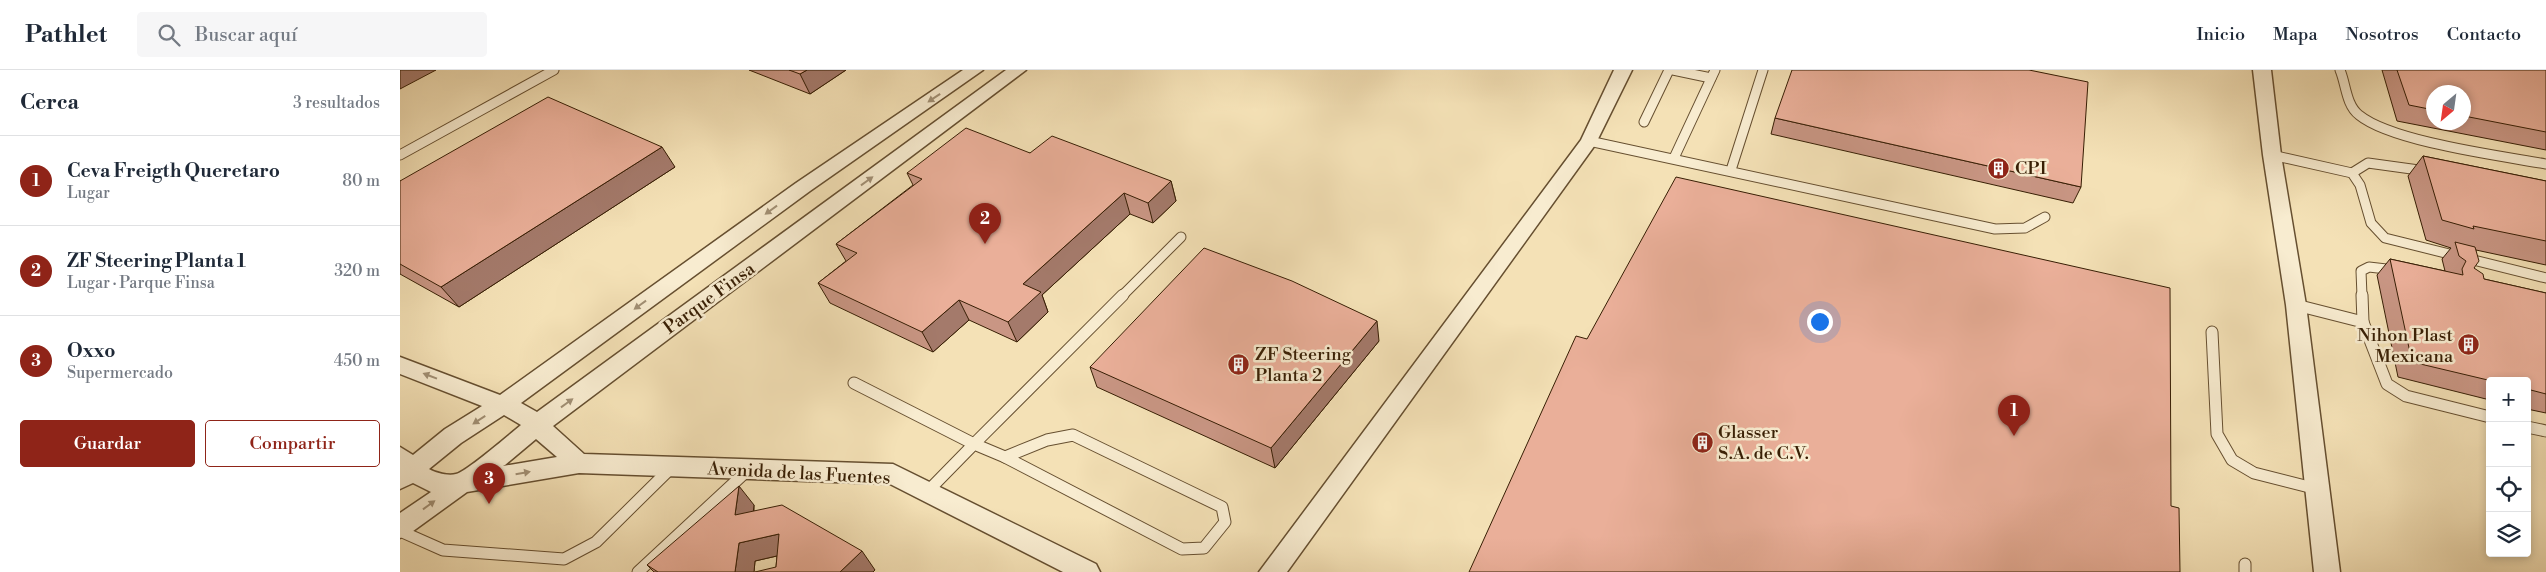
<!DOCTYPE html>
<html lang="es">
<meta charset="utf-8">
<style>
body{margin:0;font-family:"Libre Bodoni",serif;background:#f6f6f7;color:#1f2937}
.controls{position:absolute;right:15px;bottom:15px;display:grid;overflow:hidden;border-radius:5px;box-shadow:0 2px 8px #0003}
.controls button{width:45px;height:45px;display:grid;place-items:center;padding:0;border:0;border-bottom:1px solid #e0e1e3;background:#fff;color:#1f2937;font:25px sans-serif}
.compass{position:absolute;left:2026px;top:15px;width:45px;height:45px;border-radius:50%;background:#fff;box-shadow:0 2px 8px #0003;rotate:209deg}
.you{position:absolute;left:1419px;top:251px;width:18px;height:18px;margin:-12px;border:4px solid #fff;border-radius:50%;background:#1a73e8;box-shadow:0 0 0 8px #1a73e833}
.badge{display:grid;place-items:center;width:32px;height:32px;border-radius:50%;background:#8f2418;color:#fff;font-size:16px;font-weight:700}
.pin{position:absolute;translate:-50% -41px;filter:drop-shadow(0 1px 2px #0008)}
.pin::after{content:'';position:absolute;top:26px;width:18px;height:15px;background:inherit;clip-path:polygon(0 0,100% 0,50% 100%)}
.list{margin:0;padding:0;list-style:none}
h2{display:flex;justify-content:space-between;align-items:center;height:65px;margin:0;padding:0 20px;font-size:21px}
h2 small{font-size:16px;font-weight:400;color:#747a83}
.list li{display:grid;grid-template-columns:32px 1fr auto;gap:15px;align-items:center;box-sizing:border-box;height:90px;padding:0 20px;border-top:1px solid #e0e1e3}
.list b{display:block;font-size:19px;white-space:nowrap}
.list p{margin:0;font-size:16px;white-space:nowrap;color:#747a83}
.list em{font-size:16px;font-style:normal;color:#747a83}
.actions{display:flex;gap:10px;padding:15px 20px}
.actions a{flex:1;padding:11px 0;border:1px solid #8f2418;border-radius:5px;text-align:center;font-size:18px;color:#8f2418}
.actions .main{background:#8f2418;color:#fff}
.icon{flex:none;width:28px;height:28px;fill:none;stroke:currentColor;stroke-width:2;stroke-linecap:round;stroke-linejoin:round}
.map{position:relative;flex:none;width:2146px;height:502px;overflow:hidden}
header{display:flex;align-items:center;gap:30px;box-sizing:border-box;height:70px;padding:0 25px;background:#fff;border-bottom:1px solid #e0e1e3}
header strong{font-size:24px}
nav{display:flex;gap:28px;margin-inline-start:auto;font-size:18px}
.search{width:350px;height:45px;background:#f6f6f7;display:flex;align-items:center;gap:12px;box-sizing:border-box;padding:0 18px;border-radius:5px;color:#747a83;font-size:19px}
main{display:flex}
aside{flex:1;background:#fff}
.map>svg:first-child{display:block}
.lines{fill:none;stroke-linecap:round;stroke-linejoin:round}
.lane-far1-casing{stroke:#664f30;stroke-width:11}
.lane-casing{stroke:#664f30;stroke-width:13}
.street-casing{stroke:#664f30;stroke-width:3}
.lane-far1{stroke:#f8ecd0;stroke-width:9}
.lane{stroke:#f8ecd0;stroke-width:11}
.street{fill:#f8ecd0;fill-rule:evenodd}
.wall{fill:#c99684;stroke:#371e04;fill-rule:evenodd}
.shaded-wall{fill:#a47a6b;stroke:#371e04}
.building{fill:#eaaf99;stroke:#371e04}
.oneway{fill:#a18f74}
.labels{text-anchor:middle;stroke-width:5;stroke-linejoin:round;paint-order:stroke}
.poi-label{font-size:18px;fill:#371e04;stroke:#f8ecd0;text-anchor:start}
.street-label{font-size:18px;fill:#371e04;stroke:#f8ecd0}
</style>
<header>
<strong>Pathlet</strong>
<div class="search"><svg class="icon" aria-label="search" viewBox="0 0 24 24"><circle cx="10" cy="10" r="6"/><path d="M15 15l6 6"/></svg>Buscar aquí</div>
<nav><a>Inicio</a><a>Mapa</a><a>Nosotros</a><a>Contacto</a></nav>
</header>
<main>
<aside>
<h2>Cerca<small>3 resultados</small></h2>
<ul class="list">
<li><span class="badge">1</span><div><b>Ceva Freigth Queretaro</b><p>Lugar</p></div><em>80 m</em></li>
<li><span class="badge">2</span><div><b>ZF Steering Planta 1</b><p>Lugar · Parque Finsa</p></div><em>320 m</em></li>
<li><span class="badge">3</span><div><b>Oxxo</b><p>Supermercado</p></div><em>450 m</em></li>
</ul>
<div class="actions"><a class="main">Guardar</a><a>Compartir</a></div>
</aside>
<div class="map">
<svg width="2146" height="502" viewBox="0 0 2146 502">
<rect width="100%" height="100%" fill="#f4e1b6"/>
<filter id="stains"><feTurbulence type="fractalNoise" baseFrequency=".004" numOctaves="4"/><feColorMatrix values="0 0 0 0 .2 0 0 0 0 .09 0 0 0 0 .02 0 0 0 .5 -.17"/></filter>
<radialGradient id="worn" r=".72"><stop offset=".6" stop-color="#630" stop-opacity="0"/><stop offset="1" stop-color="#630" stop-opacity=".3"/></radialGradient>
<g class="lines">
<defs>
<g id="lane-far1">
<path d="M1273,0l38,8"/>
<path d="M1940,0c6,14 6,35 19,45 33,27 143,41 187,49"/>
<path d="M1244,52l25,-52"/>
<path d="M1189,71l406,88 30,-1 20,-11"/>
<path d="M0,85l154,-85"/>
<path d="M1872,85l80,18 8,12 11,38 14,15 161,40"/>
<path d="M1274,88l41,-88"/>
<path d="M1331,100l32,-100"/>
<path d="M1952,103l16,-10 58,8"/>
<path d="M722,226l59,-59"/>
<path d="M1962,226l-1,-25 8,-4 26,3"/>
</g>
<g id="lane">
<path d="M1962,225l1,27"/>
<path d="M1896,235l67,17 24,62 19,12 84,21"/>
<path d="M1812,262l5,102 15,26 22,13 63,16"/>
<path d="M454,313l120,61 149,-149"/>
<path d="M2127,357l19,4"/>
<path d="M673,365l149,72 3,15 -21,26 -22,1 -177,-92 42,-17z"/>
<path d="M527,422l47,-48 31,13"/>
<path d="M0,461l43,19 121,9 32,-17 76,-75"/>
<path d="M1845,494v8"/>
<path d="M238,502l111,-103"/>
</g>
<g id="street">
<path d="M563,0h20l-173,121 -289,212 16,9 469,-342h20l-473,356 31,28 309,10 203,100 4,8h-37l-173,-88 -311,-11 -112,19 -58,42 -9,4v-25l31,-21 -18,-9 -13,6v-42l13,8 32,-26 37,-23 -82,-32v-17l100,38 296,-212zM104,345l17,10c-11,9 -55,47 -65,49 -8,2 -20,-1 -27,-5l32,-26zM136,369l21,18 -54,9 2,-1z"/>
<path d="M1214,0h18l-37,75 -308,427h-28l322,-432z"/>
<path d="M1853,0h18l10,85 25,150 34,267h-26l-28,-267 -23,-150z"/>
</g>
</defs>
<use href="#lane-far1" class="lane-far1-casing"/>
<use href="#lane" class="lane-casing"/>
<use href="#street" class="street-casing"/>
<use href="#lane-far1" class="lane-far1"/>
<use href="#lane" class="lane"/>
<use href="#street" class="street"/>
</g>
<g class="wall">
<path d="M349,0h97l-36,24z"/>
<path d="M1982,0h164v80l-149,-29zM2034,22h30v30h-30z"/>
<path d="M1375,48l306,69 -8,16 -302,-69z"/>
<path d="M630,83l141,28 5,20 -23,22 -23,-9 -88,81 6,17 -31,30 -48,-22 -36,32 -103,-49 -12,-20 28,-22 -10,-17 77,-59 -6,-12z"/>
<path d="M2023,86l123,25v84l-70,-15 -2,18 10,11 62,14v120l-19,-4v-28h-37v19l-92,-23 -21,-102 13,-16 55,12 -3,-12 9,-11 -25,-8 -18,-64z"/>
<path d="M275,97l-216,140 -59,-33v-93z"/>
<path d="M979,271l-104,127 -178,-81 -7,-20z"/>
<path d="M354,435v6l121,59 -99,-3 1,-11 -22,5 -1,11h-100l-7,-7z"/>
</g>
<g class="shaded-wall">
<path d="M0,0h36l-36,19z"/>
<path d="M407,0h39l-36,24 -10,-20z"/>
<path d="M262,77l13,20 -216,140 -18,-20z"/>
<path d="M771,111l5,20 -23,22 -5,-20z"/>
<path d="M724,123l6,21 -88,81 6,17 -31,30 -9,-20 15,-38z"/>
<path d="M559,230l10,20 -36,32 -11,-20z"/>
<path d="M977,251l2,20 -104,127 -4,-20z"/>
<path d="M339,416l15,19 -3,29 -16,-19z"/>
<path d="M379,464l15,18 -39,9 -1,11h-19l4,-29z"/>
<path d="M462,481l13,19 -2,2h-33z"/>
</g>
<g class="building">
<path d="M389,0h18l-7,4z"/>
<path d="M1392,0h237l59,12 -7,105 -306,-69z"/>
<path d="M1997,0h149v62l-82,-16v-24h-30v18l-25,-5z"/>
<path d="M148,27l114,50 -221,140 -41,-23v-83z"/>
<path d="M566,58l64,25 22,-17 119,45 -23,22 -24,-10 -101,91 18,8 -33,30 -49,-22 -37,32 -104,-49 39,-30 -21,-9 86,-65 -15,-6z"/>
<path d="M2023,86l123,25v60l-73,-15 1,3 -32,-9z"/>
<path d="M1276,107l494,111 1,218 8,2 1,64h-711l107,-236 11,3z"/>
<path d="M2055,172l20,5 4,14 -5,7 9,6 1,5 62,14v101l-19,-5v-8h-35l-80,-19 -22,-103 73,16 -1,-6 4,-8 -7,-5z"/>
<path d="M804,178l88,33 85,40 -106,127 -181,-81z"/>
<path d="M339,416l-4,29 47,-10 80,46 -22,21h-85l21,-5 3,-33 -40,9 -4,29h-77l-11,-7z"/>
</g>
<defs><path id="oneway-solid" d="M-6-.8H1V-3.2L6.5 0L1 3.2V.8H-6Z" transform="scale(1.25)"/></defs>
<g class="oneway">
<use href="#oneway-solid" transform="translate(534 28) rotate(146)"/>
<use href="#oneway-solid" transform="translate(467 111) rotate(-36)"/>
<use href="#oneway-solid" transform="translate(371 140) rotate(144)"/>
<use href="#oneway-solid" transform="translate(240 235) rotate(144)"/>
<use href="#oneway-solid" transform="translate(30 306) rotate(-159)"/>
<use href="#oneway-solid" transform="translate(167 333) rotate(-36)"/>
<use href="#oneway-solid" transform="translate(79 350) rotate(147)"/>
<use href="#oneway-solid" transform="translate(123 403) rotate(-10)"/>
<use href="#oneway-solid" transform="translate(29 435) rotate(-36)"/>
</g>
<defs>
<symbol id="building-disc" viewBox="-11 -11 22 22"><circle r="9.5" fill="#8f2418" stroke="#f8ecd0"/><path d="M-4-6H4V6H1V3H-1V6H-4ZM-2.5-4.3h1.7v1.8h-1.7ZM.8-4.3h1.7v1.8H.8ZM-2.5-1h1.7V.8h-1.7ZM.8-1h1.7V.8H.8Z" fill="#fff"/></symbol>
</defs>
<g fill-rule="evenodd">
<use href="#building-disc" x="1586" y="86" width="25" height="25"/>
<use href="#building-disc" x="2056" y="262" width="25" height="25"/>
<use href="#building-disc" x="826" y="282" width="25" height="25"/>
<use href="#building-disc" x="1290" y="360" width="25" height="25"/>
</g>
<g class="labels">
<g class="poi-label">
<text x="1615" y="104">CPI</text>
<text x="2053" y="271" text-anchor="end">Nihon Plast<tspan x="2053" dy="21">Mexicana</tspan></text>
<text x="855" y="290">ZF Steering<tspan x="855" dy="21">Planta 2</tspan></text>
<text x="1318" y="368">Glasser<tspan x="1318" dy="21">S.A. de C.V.</tspan></text>
</g>
<g class="street-label">
<text transform="translate(309 228) rotate(-36)" y="6">Parque Finsa</text>
<text transform="translate(399 403) rotate(3)" y="6">Avenida de las Fuentes</text>
</g>
</g>
<rect width="100%" height="100%" filter="url(#stains)"/>
<rect width="100%" height="100%" fill="url(#worn)"/>
</svg>
<div class="controls">
<button>+</button>
<button>−</button>
<button><svg class="icon" aria-label="locate" viewBox="0 0 24 24"><circle cx="12" cy="12" r="6"/><path d="M12 2v4M12 18v4M2 12h4M18 12h4"/></svg></button>
<button><svg class="icon" aria-label="layers" viewBox="0 0 24 24"><path d="M12 4l9 5-9 5-9-5zM3 14l9 5 9-5"/></svg></button>
</div>
<svg class="compass" viewBox="-18 -18 36 36"><path d="M0-13l5 13h-10z" fill="#e53935"/><path d="M0 13l5-13h-10z" fill="#747a83"/></svg>
<div class="you"></div>
<div class="pin badge" style="left:1614px;top:366px">1</div>
<div class="pin badge" style="left:585px;top:174px">2</div>
<div class="pin badge" style="left:89px;top:434px">3</div>
</div>
</main>
